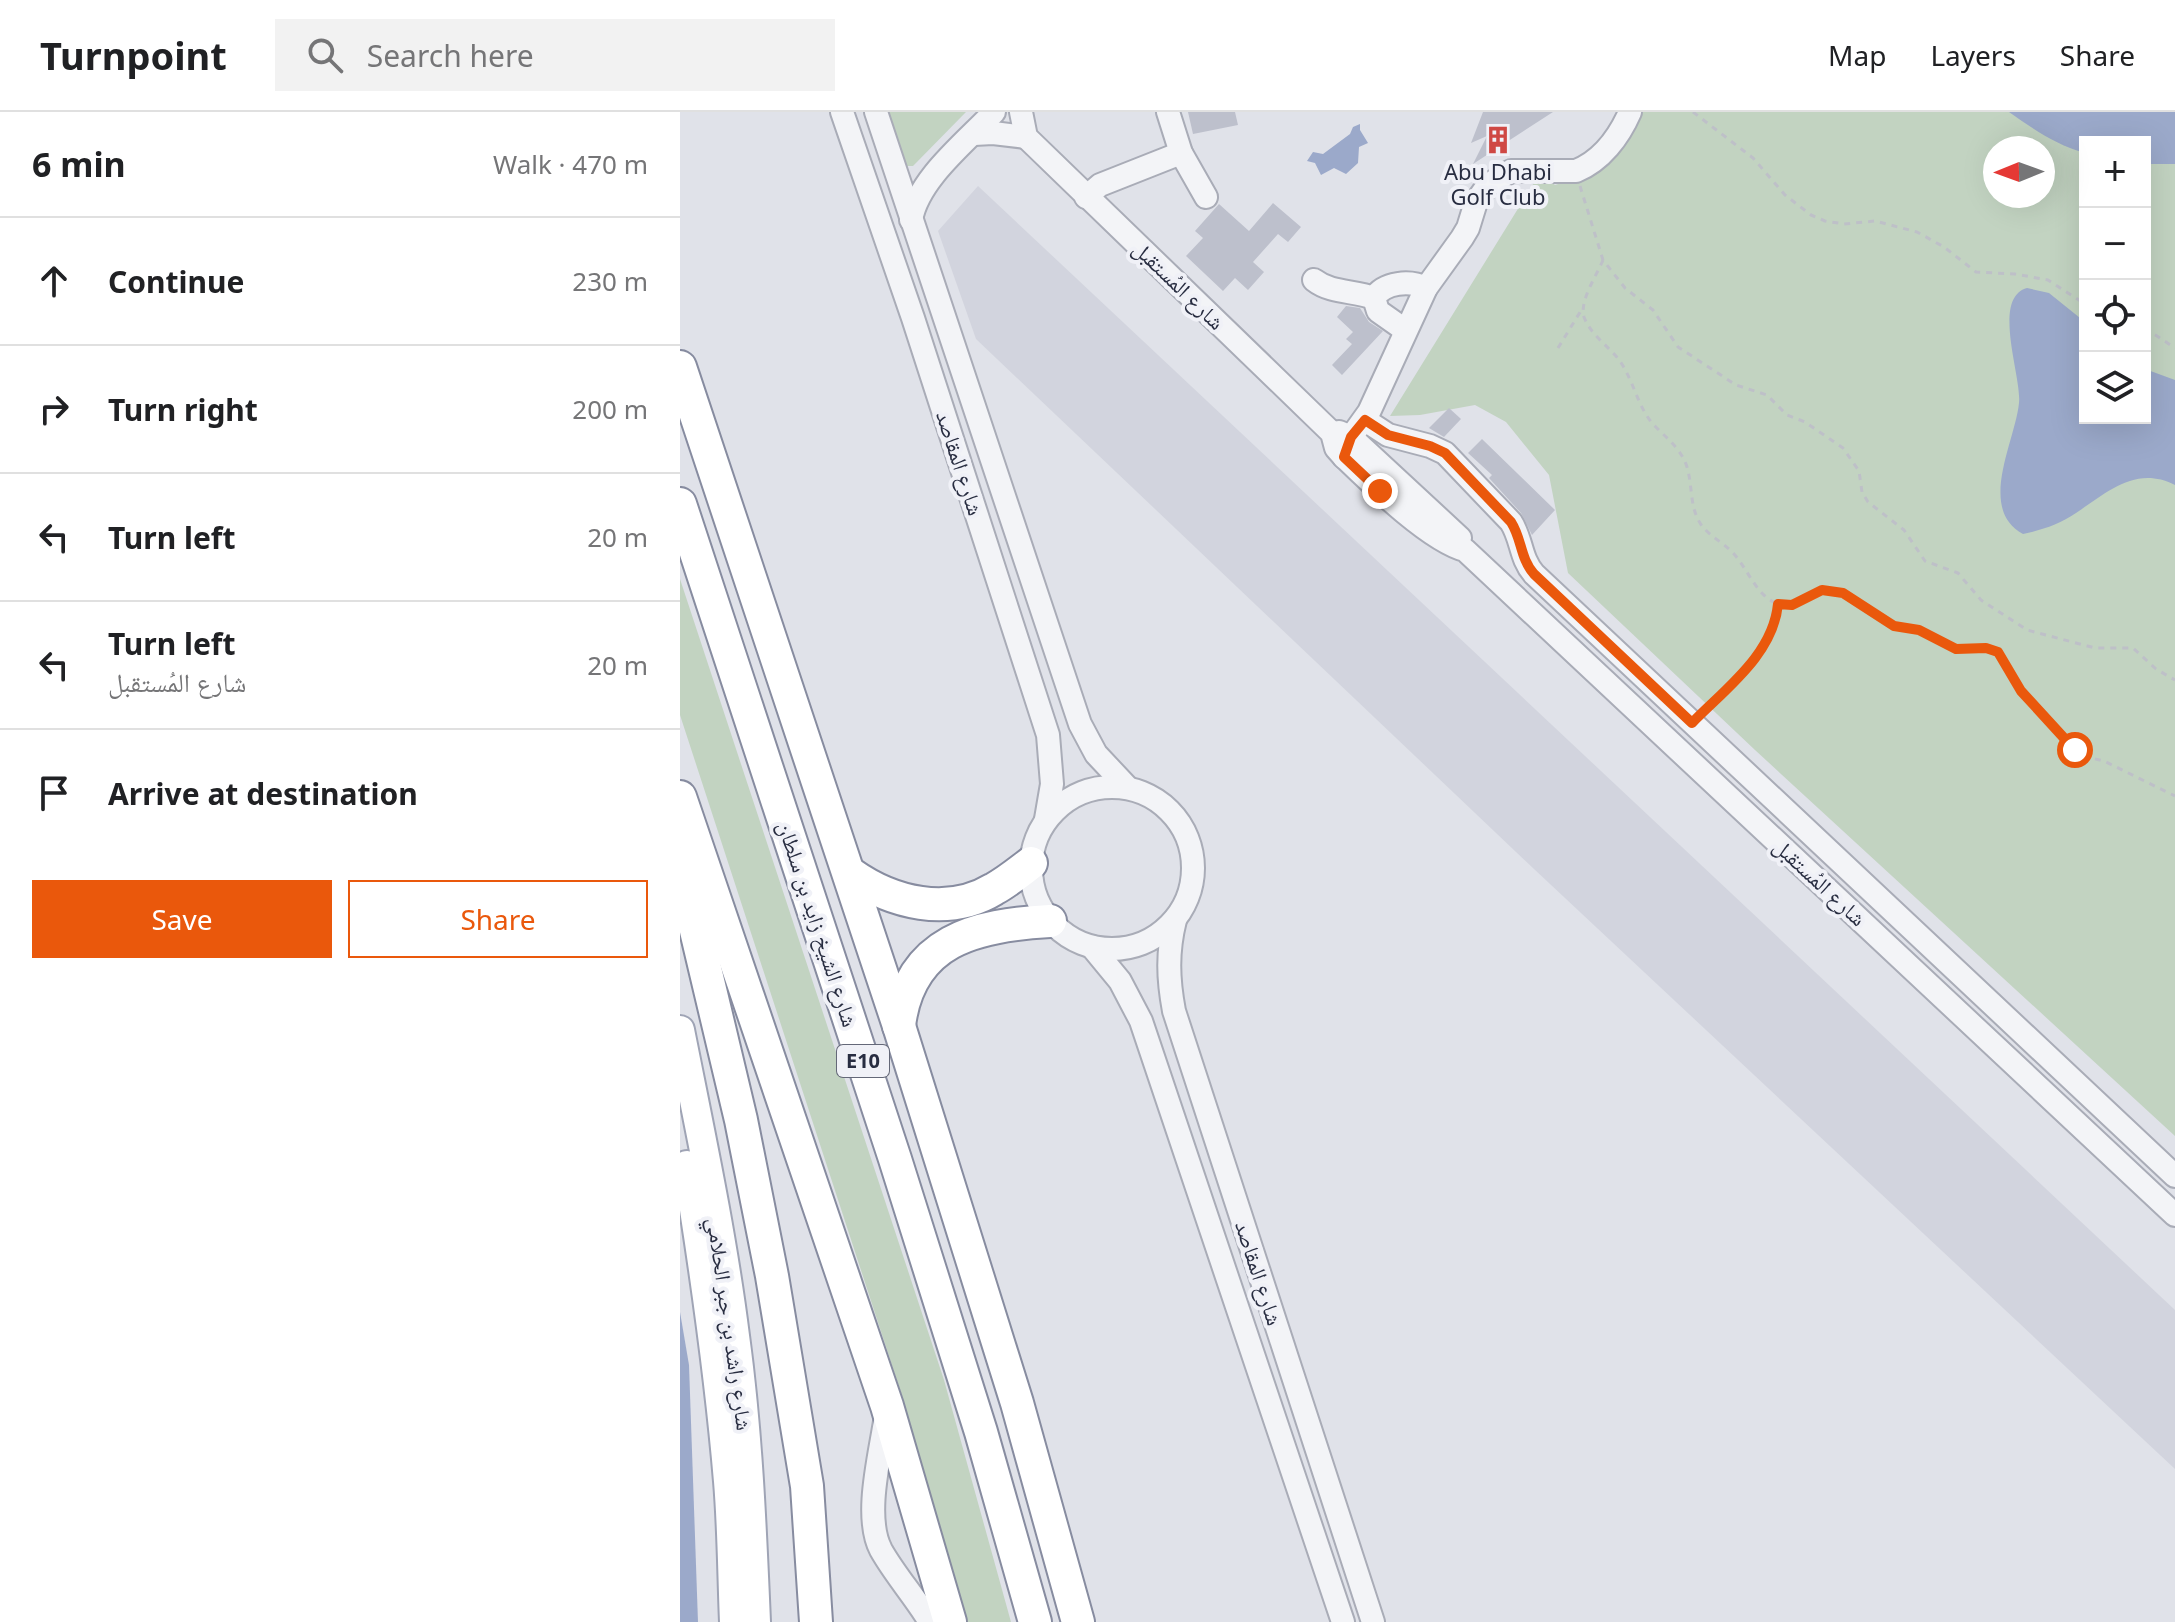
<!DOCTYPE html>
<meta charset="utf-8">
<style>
body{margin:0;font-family:"Noto Sans","Noto Naskh Arabic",sans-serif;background:#f2f2f2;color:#202124}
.controls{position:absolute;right:24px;top:24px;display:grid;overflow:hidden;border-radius:0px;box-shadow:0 8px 32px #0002}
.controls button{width:72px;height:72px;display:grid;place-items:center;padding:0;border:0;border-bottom:2px solid #e0e0e0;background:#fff;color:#202124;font:40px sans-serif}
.compass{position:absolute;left:1303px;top:24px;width:72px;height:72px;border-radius:50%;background:#fff;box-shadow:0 8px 32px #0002;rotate:269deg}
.stop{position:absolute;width:24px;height:24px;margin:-18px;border:6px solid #ea580c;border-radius:50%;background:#fff}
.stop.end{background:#ea580c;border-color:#fff;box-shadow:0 2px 8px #0008}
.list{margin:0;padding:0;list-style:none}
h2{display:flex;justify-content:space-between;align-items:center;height:104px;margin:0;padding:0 32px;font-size:34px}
h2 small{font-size:26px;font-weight:400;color:#757577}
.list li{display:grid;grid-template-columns:52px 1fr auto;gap:24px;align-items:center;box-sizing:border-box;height:128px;padding:0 32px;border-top:2px solid #e0e0e0}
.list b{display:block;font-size:30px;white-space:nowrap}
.list p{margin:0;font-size:26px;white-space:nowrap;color:#757577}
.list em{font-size:26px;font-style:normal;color:#757577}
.actions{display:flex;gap:16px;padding:24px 32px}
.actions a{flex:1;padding:18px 0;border:2px solid #ea580c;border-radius:0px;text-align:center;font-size:28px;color:#ea580c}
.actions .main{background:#ea580c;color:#fff}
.icon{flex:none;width:44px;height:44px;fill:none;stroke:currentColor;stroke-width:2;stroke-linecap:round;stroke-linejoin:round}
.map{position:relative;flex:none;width:1495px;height:1510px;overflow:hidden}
header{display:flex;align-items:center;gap:48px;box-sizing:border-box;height:112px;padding:0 40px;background:#fff;border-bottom:2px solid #e0e0e0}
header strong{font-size:38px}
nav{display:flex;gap:44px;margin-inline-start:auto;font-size:28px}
.search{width:560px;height:72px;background:#f2f2f2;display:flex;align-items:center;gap:20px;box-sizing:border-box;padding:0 28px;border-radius:0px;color:#757577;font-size:30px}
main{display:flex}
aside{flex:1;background:#fff}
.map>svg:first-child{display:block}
.built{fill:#d2d4de}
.green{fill:#c2d3c1;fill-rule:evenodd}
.water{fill:#9ba9ca}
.building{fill:#bdc0cc}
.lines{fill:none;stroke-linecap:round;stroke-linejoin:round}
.minor-casing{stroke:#a9acb7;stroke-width:26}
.major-casing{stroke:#9fa4b5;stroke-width:32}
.highway-casing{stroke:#878ca0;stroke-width:36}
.path{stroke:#bec0c8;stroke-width:3;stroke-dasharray:6 6;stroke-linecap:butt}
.minor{stroke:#f3f4f7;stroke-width:22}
.major{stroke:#fff;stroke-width:28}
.highway{stroke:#fff;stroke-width:32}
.route{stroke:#ea580c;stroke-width:10}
.labels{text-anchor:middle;stroke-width:8;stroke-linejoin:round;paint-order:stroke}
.shield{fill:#f0f1f7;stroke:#646878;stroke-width:2}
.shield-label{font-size:20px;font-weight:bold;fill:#282d41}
.poi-label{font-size:22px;fill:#282d41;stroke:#f0f1f7}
.street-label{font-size:22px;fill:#282d41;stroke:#f0f1f7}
</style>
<header>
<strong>Turnpoint</strong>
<div class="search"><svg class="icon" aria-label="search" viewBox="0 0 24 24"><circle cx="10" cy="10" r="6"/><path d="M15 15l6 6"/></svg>Search here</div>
<nav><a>Map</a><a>Layers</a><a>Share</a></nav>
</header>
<main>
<aside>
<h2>6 min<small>Walk · 470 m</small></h2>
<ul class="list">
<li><svg class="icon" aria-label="ahead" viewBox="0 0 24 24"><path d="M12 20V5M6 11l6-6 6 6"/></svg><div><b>Continue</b></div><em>230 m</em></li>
<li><svg class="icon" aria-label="right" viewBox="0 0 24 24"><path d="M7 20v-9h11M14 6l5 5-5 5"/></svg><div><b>Turn right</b></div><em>200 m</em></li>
<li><svg class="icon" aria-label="left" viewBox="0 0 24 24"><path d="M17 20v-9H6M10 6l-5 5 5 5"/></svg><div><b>Turn left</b></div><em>20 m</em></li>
<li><svg class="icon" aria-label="left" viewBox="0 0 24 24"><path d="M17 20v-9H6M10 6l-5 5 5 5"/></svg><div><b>Turn left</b><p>شارع المُستقبل</p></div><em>20 m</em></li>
<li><svg class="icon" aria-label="arrive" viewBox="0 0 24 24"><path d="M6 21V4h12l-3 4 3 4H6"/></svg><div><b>Arrive at destination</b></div></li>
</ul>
<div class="actions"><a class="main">Save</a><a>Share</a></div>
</aside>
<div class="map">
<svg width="1495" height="1510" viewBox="0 0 1495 1510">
<rect width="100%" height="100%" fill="#e0e2e9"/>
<path class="built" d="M298,74l1197,1124v159l-641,-600 -558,-530 -38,-108z"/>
<g class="green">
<path d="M196,0h90l-53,54h-14z"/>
<path d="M956,0h539v1024l-420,-386 -187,-177 -19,-98 -43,-53 -31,-17 -55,10 -30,1 150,-243 15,12 31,-10zM1405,30h60v276h-60zM1315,36h48v48h-48z"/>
<path d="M0,467l264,801 67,242h-50l-59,-226 -222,-681z"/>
</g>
<g class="water">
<path d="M1329,0h166v52h-30v-22h-60v11c-29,-8 -52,-24 -76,-41z"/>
<path d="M680,12v6l8,13 -9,4 -1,16 -12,11 -12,-6 -13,7 -6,-12 -8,-2 6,-9 10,2 27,-20 3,-7z"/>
<path d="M1347,176l22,5 36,29v96h60v-49l30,11v105c-40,-20 -68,8 -99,28 -16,11 -34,17 -53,21 -46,-25 -8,-92 -4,-131 3,-26 -28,-105 8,-115z"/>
<path d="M0,1200l9,53 9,257h-18z"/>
</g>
<g class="building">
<path d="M508,0h47l3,13 -45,9z"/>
<path d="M803,0h70l-80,52 14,-28 -16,7z"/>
<path d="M593,91l28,24 -13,15 -10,-8 -25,28 11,10 -16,18 -13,-12 -12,13 -37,-35 17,-18 -8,-7 24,-27 30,27z"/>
<path d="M666,194l14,2 9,14 14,9 -41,44 -10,-10 20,-21 -6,-5 7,-7 -16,-15z"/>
<path d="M769,296l12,11 -17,18 -15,-9z"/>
<path d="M802,327l73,71 -23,25 -11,-22 -32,-35 3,-3 -24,-22z"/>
</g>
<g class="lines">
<defs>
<g id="minor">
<path d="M162,0l71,206 135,417 4,49 -6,35"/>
<path d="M196,0l204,612 16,30 31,33"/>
<path d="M341,0l5,25 306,296 4,15 8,9c27,26 86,84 121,93l710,665"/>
<path d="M488,0l13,41 25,44"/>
<path d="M294,22l19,-1 33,4"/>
<path d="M406,85l14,-12 81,-32"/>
<path d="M231,108c7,-41 55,-78 83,-108"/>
<path d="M634,168c18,14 40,10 60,18"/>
<path d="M725,218l-27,-19 -4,-13c10,-16 36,-18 52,-10"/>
<path d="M685,308l23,15 42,11 15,7 66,69c11,17 9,36 23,52l641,602"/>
<path d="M659,320l12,5 109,101"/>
<path d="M664,345l7,-20 18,-25 57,-124 36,-50 6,-10 8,-26 12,-17 23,-14h65c25,-10 43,-34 54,-59"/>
<circle cx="432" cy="756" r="81"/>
<path d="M495,808c-8,32 -7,59 -1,91l199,611"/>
<path d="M412,835l28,34 21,40 202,601"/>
<path d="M206,1303c-5,37 -23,101 -5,135 14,25 34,47 49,72"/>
</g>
<g id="major">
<path d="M0,918c20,101 42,203 55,306 13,95 17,191 21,286"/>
<path d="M7,1053c17,105 32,210 41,316 4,47 4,94 6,141"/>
</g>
<g id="highway">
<path d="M0,255l219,659 118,377 61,219"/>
<path d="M0,392l215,655 86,273 54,190"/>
<path d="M0,685l207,609 63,216"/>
<path d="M0,751l61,257 31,156 35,210 9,136"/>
<path d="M171,762c41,29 97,43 143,15 13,-7 25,-17 37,-26"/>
<path d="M219,914c10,-86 77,-101 151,-105"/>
</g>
</defs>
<use href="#minor" class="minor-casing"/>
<use href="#major" class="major-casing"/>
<use href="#highway" class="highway-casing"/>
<g class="path">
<path d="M1013,0l60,46 32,37 26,20 14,6 19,3 31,-3 42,11 27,15 32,25 39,2 33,6 37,24"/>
<path d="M900,74l23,74 22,28 28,22 25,37 58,38 31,10 20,20 18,7 38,26 16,23 3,21 6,10 36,28 21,31 33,12 23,27 46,30 68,18h38l23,21 19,11"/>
<path d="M923,148c-6,15 -24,41 -19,57 6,16 20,26 31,38 18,20 21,50 38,69 13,14 28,24 34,43 6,20 2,41 15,59 9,11 22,17 32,28 16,18 23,45 49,52l16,-3 23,-13h10l23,9 39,27 25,4 37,19h37l11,10 17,32 54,59 12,7 17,4 71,35"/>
<path d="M1465,216l30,20"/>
<path d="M878,236l24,-39"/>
<path d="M1025,598c29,-31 69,-59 73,-106"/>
</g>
<use href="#minor" class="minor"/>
<use href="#major" class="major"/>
<use href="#highway" class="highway"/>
</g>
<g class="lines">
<path class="route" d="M700,379l-36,-34 7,-20 14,-17 23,15 42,11 15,7 66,69c11,17 9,36 23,52l158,149c33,-34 81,-68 86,-119l14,1 30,-15 21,3 51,33 25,4 37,19 30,-1 12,4 23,39 54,59"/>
</g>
<defs>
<symbol id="building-bare" viewBox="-9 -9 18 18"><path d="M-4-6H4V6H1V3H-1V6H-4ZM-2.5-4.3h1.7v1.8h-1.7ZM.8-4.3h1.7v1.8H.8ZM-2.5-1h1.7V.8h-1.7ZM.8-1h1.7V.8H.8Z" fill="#cf4844" stroke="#f0f1f7" stroke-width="2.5" paint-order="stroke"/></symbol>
</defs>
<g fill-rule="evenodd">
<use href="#building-bare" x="798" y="8" width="40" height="40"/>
</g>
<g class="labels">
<rect class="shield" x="157" y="933" width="52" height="32" rx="6"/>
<g class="shield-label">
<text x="183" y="956">E10</text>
</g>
<g class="poi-label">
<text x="818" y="68">Abu Dhabi<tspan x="818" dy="25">Golf Club</tspan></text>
</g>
<g class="street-label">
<text transform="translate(499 173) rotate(44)" y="8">شارع المُستقبل</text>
<text transform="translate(280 351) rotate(72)" y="8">شارع المقاصد</text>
<text transform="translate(1140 770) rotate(43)" y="8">شارع المُستقبل</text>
<text transform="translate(138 812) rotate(72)" y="8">شارع الشيخ زايد بن سلطان</text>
<text transform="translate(579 1161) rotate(72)" y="8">شارع المقاصد</text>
<text transform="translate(50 1212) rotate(82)" y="8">شارع راشد بن جبر الحلامي</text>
</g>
</g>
</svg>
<div class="controls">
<button>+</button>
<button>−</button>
<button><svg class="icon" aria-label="locate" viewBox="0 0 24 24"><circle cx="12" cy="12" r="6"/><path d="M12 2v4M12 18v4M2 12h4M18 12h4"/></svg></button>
<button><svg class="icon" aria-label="layers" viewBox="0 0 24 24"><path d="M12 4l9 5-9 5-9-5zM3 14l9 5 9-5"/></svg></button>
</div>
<svg class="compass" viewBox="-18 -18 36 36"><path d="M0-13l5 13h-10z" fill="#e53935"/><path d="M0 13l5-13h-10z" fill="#757577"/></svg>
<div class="stop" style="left:1395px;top:638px"></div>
<div class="stop end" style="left:700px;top:379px"></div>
</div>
</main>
